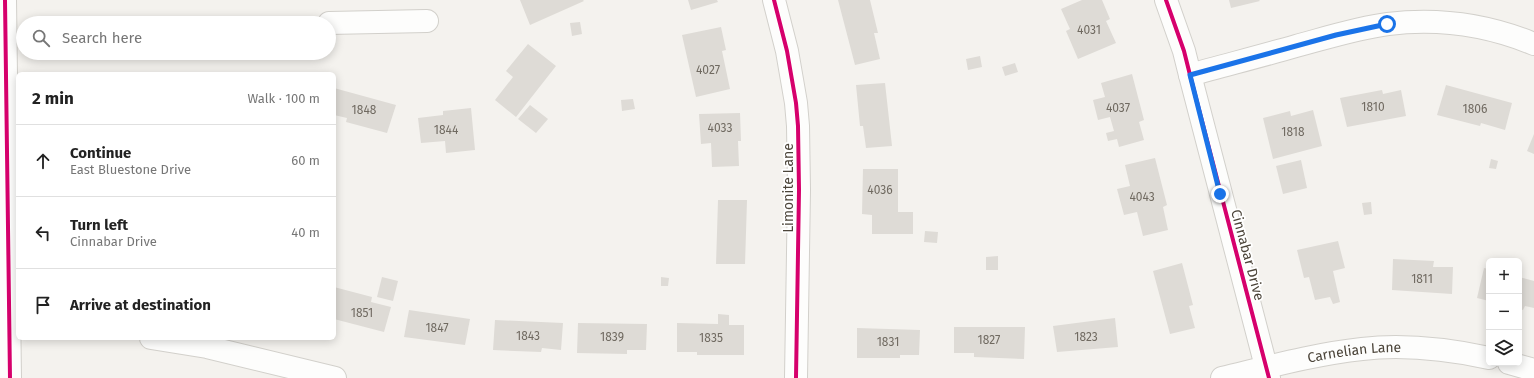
<!DOCTYPE html>
<meta charset="utf-8">
<style>
body{margin:0;font-family:"Fira Sans",sans-serif;background:#f2f2f2;color:#222}
.controls{position:absolute;right:12px;bottom:12px;display:grid;overflow:hidden;border-radius:6px;box-shadow:0 2px 10px #0003}
.controls button{width:36px;height:36px;display:grid;place-items:center;padding:0;border:0;border-bottom:1px solid #e0e0e0;background:#fff;color:#222;font:20px sans-serif}
.stop{position:absolute;width:12px;height:12px;margin:-9px;border:3px solid #1a73e8;border-radius:50%;background:#fff}
.stop.end{background:#1a73e8;border-color:#fff;box-shadow:0 1px 4px #0008}
.list{margin:0;padding:0;list-style:none}
h2{display:flex;justify-content:space-between;align-items:center;height:52px;margin:0;padding:0 16px;font-size:17px}
h2 small{font-size:13px;font-weight:400;color:#767676}
.list li{display:grid;grid-template-columns:26px 1fr auto;gap:12px;align-items:center;box-sizing:border-box;height:72px;padding:0 16px;border-top:1px solid #e0e0e0}
.list b{display:block;font-size:15px;white-space:nowrap}
.list p{margin:0;font-size:13px;white-space:nowrap;color:#767676}
.list em{font-size:13px;font-style:normal;color:#767676}
.icon{flex:none;width:22px;height:22px;fill:none;stroke:currentColor;stroke-width:2;stroke-linecap:round;stroke-linejoin:round}
.map{position:relative;flex:none;width:1534px;height:378px;overflow:hidden}
.search{position:absolute;background:#fff;box-shadow:0 2px 10px #0003;left:16px;top:16px;width:320px;height:44px;display:flex;align-items:center;gap:10px;box-sizing:border-box;padding:0 14px;border-radius:22px;color:#767676;font-size:15px}
.panel{position:absolute;background:#fff;box-shadow:0 2px 10px #0003;left:16px;top:72px;width:320px;height:268px;border-radius:6px}
.map>svg:first-child{display:block}
.building{fill:#dedbd6}
.lines{fill:none;stroke-linecap:round;stroke-linejoin:round}
.minor-casing{stroke:#d2d0cb;stroke-width:24}
.minor{stroke:#fdfdfc;stroke-width:22}
.cycleway-casing{stroke:#fff;stroke-width:6}
.cycleway{stroke:#d6006c;stroke-width:4}
.route{stroke:#1a73e8;stroke-width:5}
.labels{text-anchor:middle;stroke-width:3.5;stroke-linejoin:round;paint-order:stroke}
.number-label{font-size:12px;fill:#706a61}
.street-label{font-size:14px;fill:#4b4439;stroke:#fff}
</style>
<div class="map">
<svg width="1534" height="378" viewBox="0 0 1534 378">
<rect width="100%" height="100%" fill="#f4f2ee"/>
<g class="building">
<path d="M520,0h63l1,1 -54,24z"/>
<path d="M688,0h29l1,2 -27,8z"/>
<path d="M838,0h32l8,33h-4l6,26 -25,6z"/>
<path d="M1082,0h20l8,19 -4,2 10,22 -38,16 -12,-28 4,-2 -9,-20z"/>
<path d="M1229,0h30l1,1 -29,7z"/>
<path d="M580,22l2,12 -10,2 -2,-13z"/>
<path d="M721,27l5,23 -4,1 8,38 -34,8 -14,-62z"/>
<path d="M528,44l28,22 -40,51 -21,-17 18,-23 -7,-6z"/>
<path d="M980,56l2,11 -14,3 -2,-11z"/>
<path d="M1015,63l3,9 -13,4 -3,-9z"/>
<path d="M1132,74l12,46 -5,2 5,18 -25,7 -2,-8 -9,2 -2,-8 8,-2 -4,-14 -12,3 -5,-20 12,-3 -4,-14z"/>
<path d="M885,83l7,63 -26,2 -3,-22h-3l-4,-41z"/>
<path d="M1446,85l66,18 -7,27 -24,-7 -1,3 -43,-11z"/>
<path d="M334,88l62,17 -9,28 -41,-11 1,-4 -13,-3z"/>
<path d="M1382,90l1,4 18,-4 5,26 -59,11 -7,-29z"/>
<path d="M633,99l2,10 -13,2 -1,-11z"/>
<path d="M530,105l18,14 -12,14 -18,-14z"/>
<path d="M471,108l4,42 -29,3 -1,-12 -24,2 -3,-25 25,-3v-4z"/>
<path d="M1313,110l9,36 -49,13 -10,-41 27,-7 1,5z"/>
<path d="M740,113l1,28h-3l1,25 -27,1 -1,-24 -10,1 -2,-30z"/>
<path d="M1534,134v20l-7,-3z"/>
<path d="M1155,158l12,47 -4,2 5,23 -25,6 -6,-24 -13,3 -7,-26 13,-3 -5,-21z"/>
<path d="M1491,159l7,2 -2,8 -7,-1z"/>
<path d="M1301,160l6,28 -24,6 -7,-28z"/>
<path d="M863,169h35v43h15v22h-41v-19l-10,-1z"/>
<path d="M718,200h29l-2,64h-29z"/>
<path d="M1371,202l1,12 -8,1 -2,-12z"/>
<path d="M925,231l13,1 -1,11 -13,-1z"/>
<path d="M1338,241l7,27 -12,3 7,31 -7,2 -3,-7 -15,3 -6,-23 -5,1 -7,-28z"/>
<path d="M998,256v14h-12v-13z"/>
<path d="M1393,259l41,2 -1,6h20l-1,27 -60,-4z"/>
<path d="M1182,263l11,42 -4,1 6,22 -25,6 -17,-63z"/>
<path d="M1484,268l5,1v32l-12,-3z"/>
<path d="M382,277l16,4 -5,20 -16,-4z"/>
<path d="M661,277l8,1 -1,8h-7z"/>
<path d="M1519,277l15,4v27l-9,-2 -2,4 -4,-1z"/>
<path d="M334,287l38,10 -1,5 20,5 -7,25 -50,-13z"/>
<path d="M409,310l61,9 -5,26 -61,-8z"/>
<path d="M718,314l11,1v10h15v30h-47v-3h-20v-29l41,1z"/>
<path d="M1115,318l3,29 -61,5 -4,-26z"/>
<path d="M495,320l68,3 -2,27 -19,-2 -1,4 -48,-2z"/>
<path d="M578,323l69,1 -1,26h-19v4l-50,-1z"/>
<path d="M954,327h71l-1,32 -50,-2v-4h-20z"/>
<path d="M857,328l63,2 -1,25h-19v3h-43z"/>
</g>
<g class="lines">
<defs>
<g id="minor">
<path d="M5,0l5,378"/>
<path d="M774,0l13,51 9,52 2,23 1,64 -3,188"/>
<path d="M1166,0l18,51 6,24 79,303"/>
<path d="M329,23l98,-2"/>
<path d="M1190,75c36,-10 71,-19 106,-29 30,-8 61,-18 92,-22 49,-6 100,1 146,20"/>
<path d="M151,338l56,9 128,31"/>
<path d="M1509,363l25,7"/>
<path id="s1" d="M1222,378c46,-11 93,-24 140,-29 43,-5 85,0 127,9"/>
</g>
</defs>
<use href="#minor" class="minor-casing"/>
<use href="#minor" class="minor"/>
<defs>
<g id="cycleway">
<path d="M5,0l5,378"/>
<path d="M774,0l13,51 9,52 2,23 1,64 -3,188"/>
<path d="M1166,0l18,51 6,24 79,303"/>
</g>
</defs>
<use href="#cycleway" class="cycleway-casing"/>
<use href="#cycleway" class="cycleway"/>
</g>
<g class="lines">
<path class="route" d="M1220,194l-30,-119 146,-40 51,-11"/>
</g>
<g class="labels">
<g class="number-label">
<text x="1089" y="34">4031</text>
<text x="708" y="74">4027</text>
<text x="1373" y="111">1810</text>
<text x="1118" y="112">4037</text>
<text x="1475" y="113">1806</text>
<text x="364" y="114">1848</text>
<text x="720" y="132">4033</text>
<text x="446" y="134">1844</text>
<text x="1293" y="136">1818</text>
<text x="880" y="194">4036</text>
<text x="1142" y="201">4043</text>
<text x="1422" y="283">1811</text>
<text x="362" y="317">1851</text>
<text x="437" y="332">1847</text>
<text x="528" y="340">1843</text>
<text x="612" y="341">1839</text>
<text x="1086" y="341">1823</text>
<text x="711" y="342">1835</text>
<text x="989" y="344">1827</text>
<text x="888" y="346">1831</text>
</g>
<g class="street-label">
<text transform="translate(788 188) rotate(-90)" y="5">Limonite Lane</text>
<text transform="translate(1248 255) rotate(75)" y="5">Cinnabar Drive</text>
<text dy="5" stroke="none"><textPath href="#s1" startOffset="135">Carnelian Lane</textPath></text>
</g>
</g>
</svg>
<div class="controls">
<button>+</button>
<button>−</button>
<button><svg class="icon" aria-label="layers" viewBox="0 0 24 24"><path d="M12 4l9 5-9 5-9-5zM3 14l9 5 9-5"/></svg></button>
</div>
<div class="stop" style="left:1387px;top:24px"></div>
<div class="stop end" style="left:1220px;top:194px"></div>
<div class="search"><svg class="icon" aria-label="search" viewBox="0 0 24 24"><circle cx="10" cy="10" r="6"/><path d="M15 15l6 6"/></svg>Search here</div>
<section class="panel">
<h2>2 min<small>Walk · 100 m</small></h2>
<ul class="list">
<li><svg class="icon" aria-label="ahead" viewBox="0 0 24 24"><path d="M12 20V5M6 11l6-6 6 6"/></svg><div><b>Continue</b><p>East Bluestone Drive</p></div><em>60 m</em></li>
<li><svg class="icon" aria-label="left" viewBox="0 0 24 24"><path d="M17 20v-9H6M10 6l-5 5 5 5"/></svg><div><b>Turn left</b><p>Cinnabar Drive</p></div><em>40 m</em></li>
<li><svg class="icon" aria-label="arrive" viewBox="0 0 24 24"><path d="M6 21V4h12l-3 4 3 4H6"/></svg><div><b>Arrive at destination</b></div></li>
</ul>
</section>
</div>
